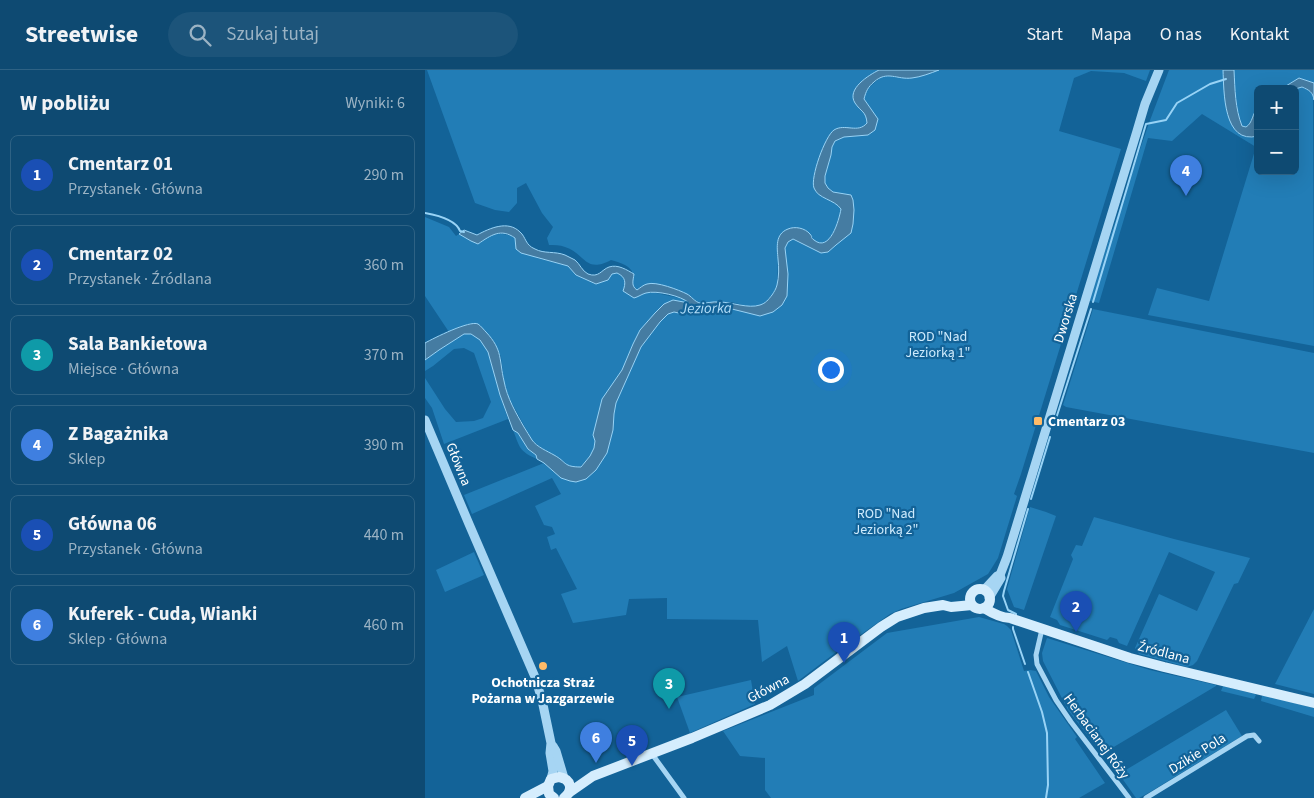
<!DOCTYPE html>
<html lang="pl">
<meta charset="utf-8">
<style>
body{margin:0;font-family:"Source Sans 3",sans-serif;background:#1c547a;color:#f1f3f6}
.controls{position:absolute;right:15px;top:15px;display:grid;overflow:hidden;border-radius:8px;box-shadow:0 5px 20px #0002}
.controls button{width:45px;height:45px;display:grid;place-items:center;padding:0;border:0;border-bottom:1px solid #2e6284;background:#0e4a72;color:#f1f3f6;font:25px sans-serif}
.you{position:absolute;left:405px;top:299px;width:18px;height:18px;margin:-12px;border:4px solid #fff;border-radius:50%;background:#1a73e8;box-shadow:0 0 0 8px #1a73e833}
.badge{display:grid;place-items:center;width:32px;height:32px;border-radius:50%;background:#e797bd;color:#fff;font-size:16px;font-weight:700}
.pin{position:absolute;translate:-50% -41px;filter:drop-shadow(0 1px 2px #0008)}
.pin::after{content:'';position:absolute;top:26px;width:18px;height:15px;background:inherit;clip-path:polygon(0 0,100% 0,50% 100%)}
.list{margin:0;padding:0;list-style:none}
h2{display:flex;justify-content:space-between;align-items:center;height:65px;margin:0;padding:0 20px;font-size:21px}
h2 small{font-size:16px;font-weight:400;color:#9bb3c4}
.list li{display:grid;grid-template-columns:32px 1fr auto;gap:15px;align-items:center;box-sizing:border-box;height:80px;margin:0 10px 10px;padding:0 10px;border:1px solid #2e6284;border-radius:8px}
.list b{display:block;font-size:19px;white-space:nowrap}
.list p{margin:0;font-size:16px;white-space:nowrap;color:#9bb3c4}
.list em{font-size:16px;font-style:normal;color:#9bb3c4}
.icon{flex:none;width:28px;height:28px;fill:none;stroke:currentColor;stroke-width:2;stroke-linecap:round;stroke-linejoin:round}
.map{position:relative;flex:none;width:889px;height:728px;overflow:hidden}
header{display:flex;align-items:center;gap:30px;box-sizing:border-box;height:70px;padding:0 25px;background:#0e4a72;border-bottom:1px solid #2e6284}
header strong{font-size:24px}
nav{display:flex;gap:28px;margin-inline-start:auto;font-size:18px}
.search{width:350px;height:45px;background:#1c547a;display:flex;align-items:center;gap:12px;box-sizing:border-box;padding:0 18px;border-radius:28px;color:#9bb3c4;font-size:19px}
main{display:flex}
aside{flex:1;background:#0e4a72}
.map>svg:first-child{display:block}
.green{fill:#227db6}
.water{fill:#457ca2;stroke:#98d3f6}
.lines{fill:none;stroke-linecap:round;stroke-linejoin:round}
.stream{stroke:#98d3f6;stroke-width:2}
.minor{stroke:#a6d5f3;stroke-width:5}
.tertiary{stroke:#a6d5f3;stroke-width:9}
.secondary{stroke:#d5edfd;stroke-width:10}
.poi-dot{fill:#ffbb68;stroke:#136398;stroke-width:2}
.labels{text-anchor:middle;stroke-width:4.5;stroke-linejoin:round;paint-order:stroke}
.street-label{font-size:14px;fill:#fff;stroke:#136398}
.park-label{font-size:14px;fill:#ceebfd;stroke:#136398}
.poi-label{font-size:14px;font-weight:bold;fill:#fff;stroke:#136398;text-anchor:start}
.water-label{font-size:15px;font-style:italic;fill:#b3def9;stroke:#136398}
</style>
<header>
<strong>Streetwise</strong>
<div class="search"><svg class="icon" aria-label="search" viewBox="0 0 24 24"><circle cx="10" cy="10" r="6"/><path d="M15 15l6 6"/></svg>Szukaj tutaj</div>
<nav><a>Start</a><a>Mapa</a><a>O nas</a><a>Kontakt</a></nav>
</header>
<main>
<aside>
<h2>W pobliżu<small>Wyniki: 6</small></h2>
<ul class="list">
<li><span class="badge" style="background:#1a4fb4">1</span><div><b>Cmentarz 01</b><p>Przystanek · Główna</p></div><em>290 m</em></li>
<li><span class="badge" style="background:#1a4fb4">2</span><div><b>Cmentarz 02</b><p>Przystanek · Źródlana</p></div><em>360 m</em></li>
<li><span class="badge" style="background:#0f9aa8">3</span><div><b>Sala Bankietowa</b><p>Miejsce · Główna</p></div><em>370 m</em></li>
<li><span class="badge" style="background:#3f7fe0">4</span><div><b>Z Bagażnika</b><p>Sklep</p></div><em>390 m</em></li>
<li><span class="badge" style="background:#1a4fb4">5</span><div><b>Główna 06</b><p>Przystanek · Główna</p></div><em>440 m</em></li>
<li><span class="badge" style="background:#3f7fe0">6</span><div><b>Kuferek - Cuda, Wianki</b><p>Sklep · Główna</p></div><em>460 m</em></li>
</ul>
</aside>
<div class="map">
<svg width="889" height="728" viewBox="0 0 889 728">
<rect width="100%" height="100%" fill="#136398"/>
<g class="green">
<path d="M2,0h452l-16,10 -8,9 11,26 1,8c-7,9 -11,3 -20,6 -6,3 -13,7 -20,10l-13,34 27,36c-2,9 -9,37 -22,34 -6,-1 -7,-7 -11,-10 -2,-2 -5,-3 -7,-4l-24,21 1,9 -1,29 -11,14 -7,4h-12l-16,-4h-14l-18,1 -11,-8 -14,-6 -18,-5 -19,6c-12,-8 10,-21 -26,-30 -26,14 -25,-6 -46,-13 -5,-2 -11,-2 -16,-2l-2,-7 6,-11 -11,-14 -16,-30 -9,5v15l-8,9 -14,-2 -20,-7z"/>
<path d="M514,0h211l-4,11 -22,-8 -33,-2 -17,7 -15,53 62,18 -100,325 -7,20 3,2 -19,62 -10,16 -34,19 -53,16 -11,5 -41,29 -7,2 -3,5 -41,31 -11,-35 -25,16 -4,-42 -91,-1v-21l-38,1 -3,16 -53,8 -12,-29 16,-5 -21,-41 -5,2 -4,-13 8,-3 -3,-7 -8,-2 -9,-19 26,-12 -9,-16 -80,36 -8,-19 80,-32 17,15 25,1 10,-9 11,-17 6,-23 1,-16 2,-11 25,-56 19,-25 8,-8 6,-3 9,3 19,-5 14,-1 16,1 28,7 28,-42c-2,-12 -8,-28 4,-35l29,14 7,-1 8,-7 18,-35 -1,-10 -2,-5 -18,-3 -5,-4 -3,-5v-7l6,-21 1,-8 3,-6 9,-4 24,-2 10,-16 -14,-20 2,-9 15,-13 5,-1 15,2 28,-5z"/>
<path d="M744,0h54l1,16 3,27 7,15 18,9 6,-1v35h37v-82l6,-2 8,3 4,5 1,251 -166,-31 9,-27 52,13 47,-154 -54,-33 -30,27 -24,-3 -49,165 -9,-2 -1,-3 60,-175z"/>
<path d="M809,0h80v13l-15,-5 -18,11h-23v19c-6,5 -5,15 -12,19h-4c-6,-19 -7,-38 -8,-57z"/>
<path d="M0,147l24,10 7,9 3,-2 12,7c14,-4 30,-12 44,-3l1,4 21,16 31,8 8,9 19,9 17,-10 5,-1c6,3 8,5 9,12l14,11 5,-3h11l28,6 6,5 -17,-4 -33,30 -7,14 -11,26 -20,29 -9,36 2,6 -1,7 -4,8 -10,11h-8l-8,-3 -6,-7 -16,-8 -10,-9 -23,-42 -5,-16 -3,-25 -8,-17 -15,-16 -6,-1 -13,4 -10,5 -24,-36z"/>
<path d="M668,239l221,44v100l-248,-46 -3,-2z"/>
<path d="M39,264h7l9,6 8,12 12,43 8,24 -64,25 -12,-36 -7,-10v-20l20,31 11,13 18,-1 9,-3 8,-16 -17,-49 -10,-5 -10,1 -21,17 -8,5v-11l14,-10z"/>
<path d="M88,360l5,3 10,16 8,6 1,4c-18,-8 -17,-11 -24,-29z"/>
<path d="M605,437l16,5 10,4 -32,94 -10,-3 -7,-18z"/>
<path d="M669,447l80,22 76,19 -12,25 -4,1 -37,77 -4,4 -6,2 -48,-13 -4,-6 24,-54 38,17 18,-39 -46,-20 -42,94 -8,-3 -2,-4 -7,-2 -3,3 -47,-15 -3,-5 -7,-3 23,-58 -2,-4 5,-10 6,1z"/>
<path d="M49,482l10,23 -39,17 -9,-22z"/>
<path d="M889,539v85l-39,-10z"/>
<path d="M554,547l25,7 3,2 4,4 13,41 6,-1 6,1 13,26 28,40 -2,2 30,44 -26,15h-308l-6,-8v-32l-25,-2 -17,-25 91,-36v-7l73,-55z"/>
<path d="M622,568l103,32 66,15v1l-114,68 -34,-44 -25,-49 -1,-8z"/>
<path d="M326,610l4,24 -65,29 -13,-36z"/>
<path d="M798,616l32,8 1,1 -2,4 -33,-8z"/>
<path d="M838,625l51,13v9l-53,-16 1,-5z"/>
<path d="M801,640l16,26 -92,56 -11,6h-3l-17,-24z"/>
</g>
<g class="water">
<path d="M454,0h60c-8,3 -18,7 -27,8 -15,2 -25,-8 -38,4 -6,5 -8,9 -10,17l14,20 -3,11 -7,5 -24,2 -9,4 -3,6 -1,8 -6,21v7l3,5 5,4 18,3 2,5 1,10 -1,14 -2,9 -15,12 -8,7 -7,1 -28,-14 -5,3 -3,6 3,26 -1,22 -5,9 -9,7 -13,4 -28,-7 -16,-1 -14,1 -19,5 -9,-2 -6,2 -8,8 -19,25 -25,56 -2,11 -1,16 -6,23 -11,17 -10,9 -10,3 -6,-1 -9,-3 -17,-15 -7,-4 -1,-4 -8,-6 -10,-16 -5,-3 -13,-35 -12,-43 -8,-12 -9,-6h-7l-25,16 -14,10v-17c9,-5 45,-23 53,-19 3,2 6,6 8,8 17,18 13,28 18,49 3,17 12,32 20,46 3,4 5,9 8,13 5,7 15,11 22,15 13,7 9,12 27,12l9,-11 4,-8 1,-7 -2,-6 9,-36 20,-29 11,-26 7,-14 15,-17 9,-9 9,-4 16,3c-7,-7 -33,-13 -43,-10 -4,1 -8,4 -12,5l-11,-7c3,-8 3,-14 -6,-18l-5,1 -4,6 -12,4 -20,-9 -8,-9 -47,-13 -5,-4 -1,-11c-14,-10 -24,-3 -37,6l-7,-3 -12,-7 5,-4 13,5c13,-7 31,-15 43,-3 6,5 5,13 15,17 9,5 20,2 30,6 3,2 7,3 10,5 5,4 7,11 13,14 11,4 13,-4 21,-7 9,-3 18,3 25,7 -1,7 -3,12 3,16 3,-2 6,-5 10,-6 9,-3 32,6 40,10 4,2 8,8 13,9 5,1 13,-2 19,-1 13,0 29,7 41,3 6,-2 8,-5 12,-10 2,-3 4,-6 5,-10 2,-8 2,-18 1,-26 -1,-12 -3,-25 10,-30 7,-3 17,-1 22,5 4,5 -1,2 4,6 16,13 25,-20 27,-31 -7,-10 -23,-10 -27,-21 -4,-10 11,-52 20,-58 11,-7 24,4 33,-7 -1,-12 -6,-11 -12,-20 -9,-14 14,-28 24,-33z"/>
<path d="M798,0h11c1,19 1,38 8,56l4,1c7,-4 6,-14 12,-19v28c-35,9 -34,-44 -35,-66z"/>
<path d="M874,8l15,5v17c-1,-8 -5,-10 -12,-13l-7,2h-14z"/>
</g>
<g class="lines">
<g class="stream">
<path d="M0,143c11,2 31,7 35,18l4,1"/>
<path d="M668,232l53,-178 20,-4 11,-17 33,-19 16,-5"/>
<path d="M629,355l37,-116"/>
<path d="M606,429l19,-62"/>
<path d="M591,546v-2l-8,-4 -5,-14 1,-5 24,-82"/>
<path d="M588,557v2l12,35"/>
<path d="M603,602l14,40 5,21 1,52 -2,13"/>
</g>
<g class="minor">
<path d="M617,559l-6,26 1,9 19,36 15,22 58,76"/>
<path d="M227,684l32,44"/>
<path d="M721,728l101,-62 7,-1 5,6"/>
</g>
<g class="tertiary">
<path d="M0,350l44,104 66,153 7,23 9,43 -1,10 3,18 -2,8"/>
<path d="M559,520l13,-14 3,-1"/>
<path d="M564,528l12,-20 -1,-3 7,-18 130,-426 8,-27 14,-34"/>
<path d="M128,676l3,5 8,27"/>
</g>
<g class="secondary">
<circle cx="555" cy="529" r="10"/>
<path d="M559,538c8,5 17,10 26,10l120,40 34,9 150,36"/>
<path d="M145,722l23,-16 99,-38 78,-33 35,-21 76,-57 16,-10 27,-9 19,-3 8,2 21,-2"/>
<path d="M100,728l23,-12"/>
<path d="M129,728l-5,-4 -1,-8 3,-7 8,-2c12,2 15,13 5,21"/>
</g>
</g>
<g class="poi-dot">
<rect x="608" y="346" width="10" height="10" rx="2.5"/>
<circle cx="118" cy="596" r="5"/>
</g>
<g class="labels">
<g class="street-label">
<text transform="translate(640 248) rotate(-73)" y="5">Dworska</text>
<text transform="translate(34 394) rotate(68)" y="5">Główna</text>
<text transform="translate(739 582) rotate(15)" y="5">Źródlana</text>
<text transform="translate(343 618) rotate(-28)" y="5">Główna</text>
<text transform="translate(672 666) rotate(54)" y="5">Herbacianej Róży</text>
<text transform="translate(772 683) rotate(-32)" y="5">Dzikie Pola</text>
</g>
<g class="park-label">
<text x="513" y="271">ROD "Nad<tspan x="513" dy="16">Jeziorką 1"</tspan></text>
<text x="461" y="448">ROD "Nad<tspan x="461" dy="16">Jeziorką 2"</tspan></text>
</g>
<g class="poi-label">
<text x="623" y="356">Cmentarz 03</text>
<text x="118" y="617" text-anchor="middle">Ochotnicza Straż<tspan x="118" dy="16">Pożarna w Jazgarzewie</tspan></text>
</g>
<g class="water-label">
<text transform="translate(281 238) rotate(-1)" y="5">Jeziorka</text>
</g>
</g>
</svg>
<div class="controls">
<button>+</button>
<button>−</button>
</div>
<div class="you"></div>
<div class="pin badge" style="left:419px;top:593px;background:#1a4fb4">1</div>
<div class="pin badge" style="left:651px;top:562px;background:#1a4fb4">2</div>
<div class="pin badge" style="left:244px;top:639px;background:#0f9aa8">3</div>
<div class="pin badge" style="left:761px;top:126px;background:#3f7fe0">4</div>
<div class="pin badge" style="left:207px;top:696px;background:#1a4fb4">5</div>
<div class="pin badge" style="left:171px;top:693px;background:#3f7fe0">6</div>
</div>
</main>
